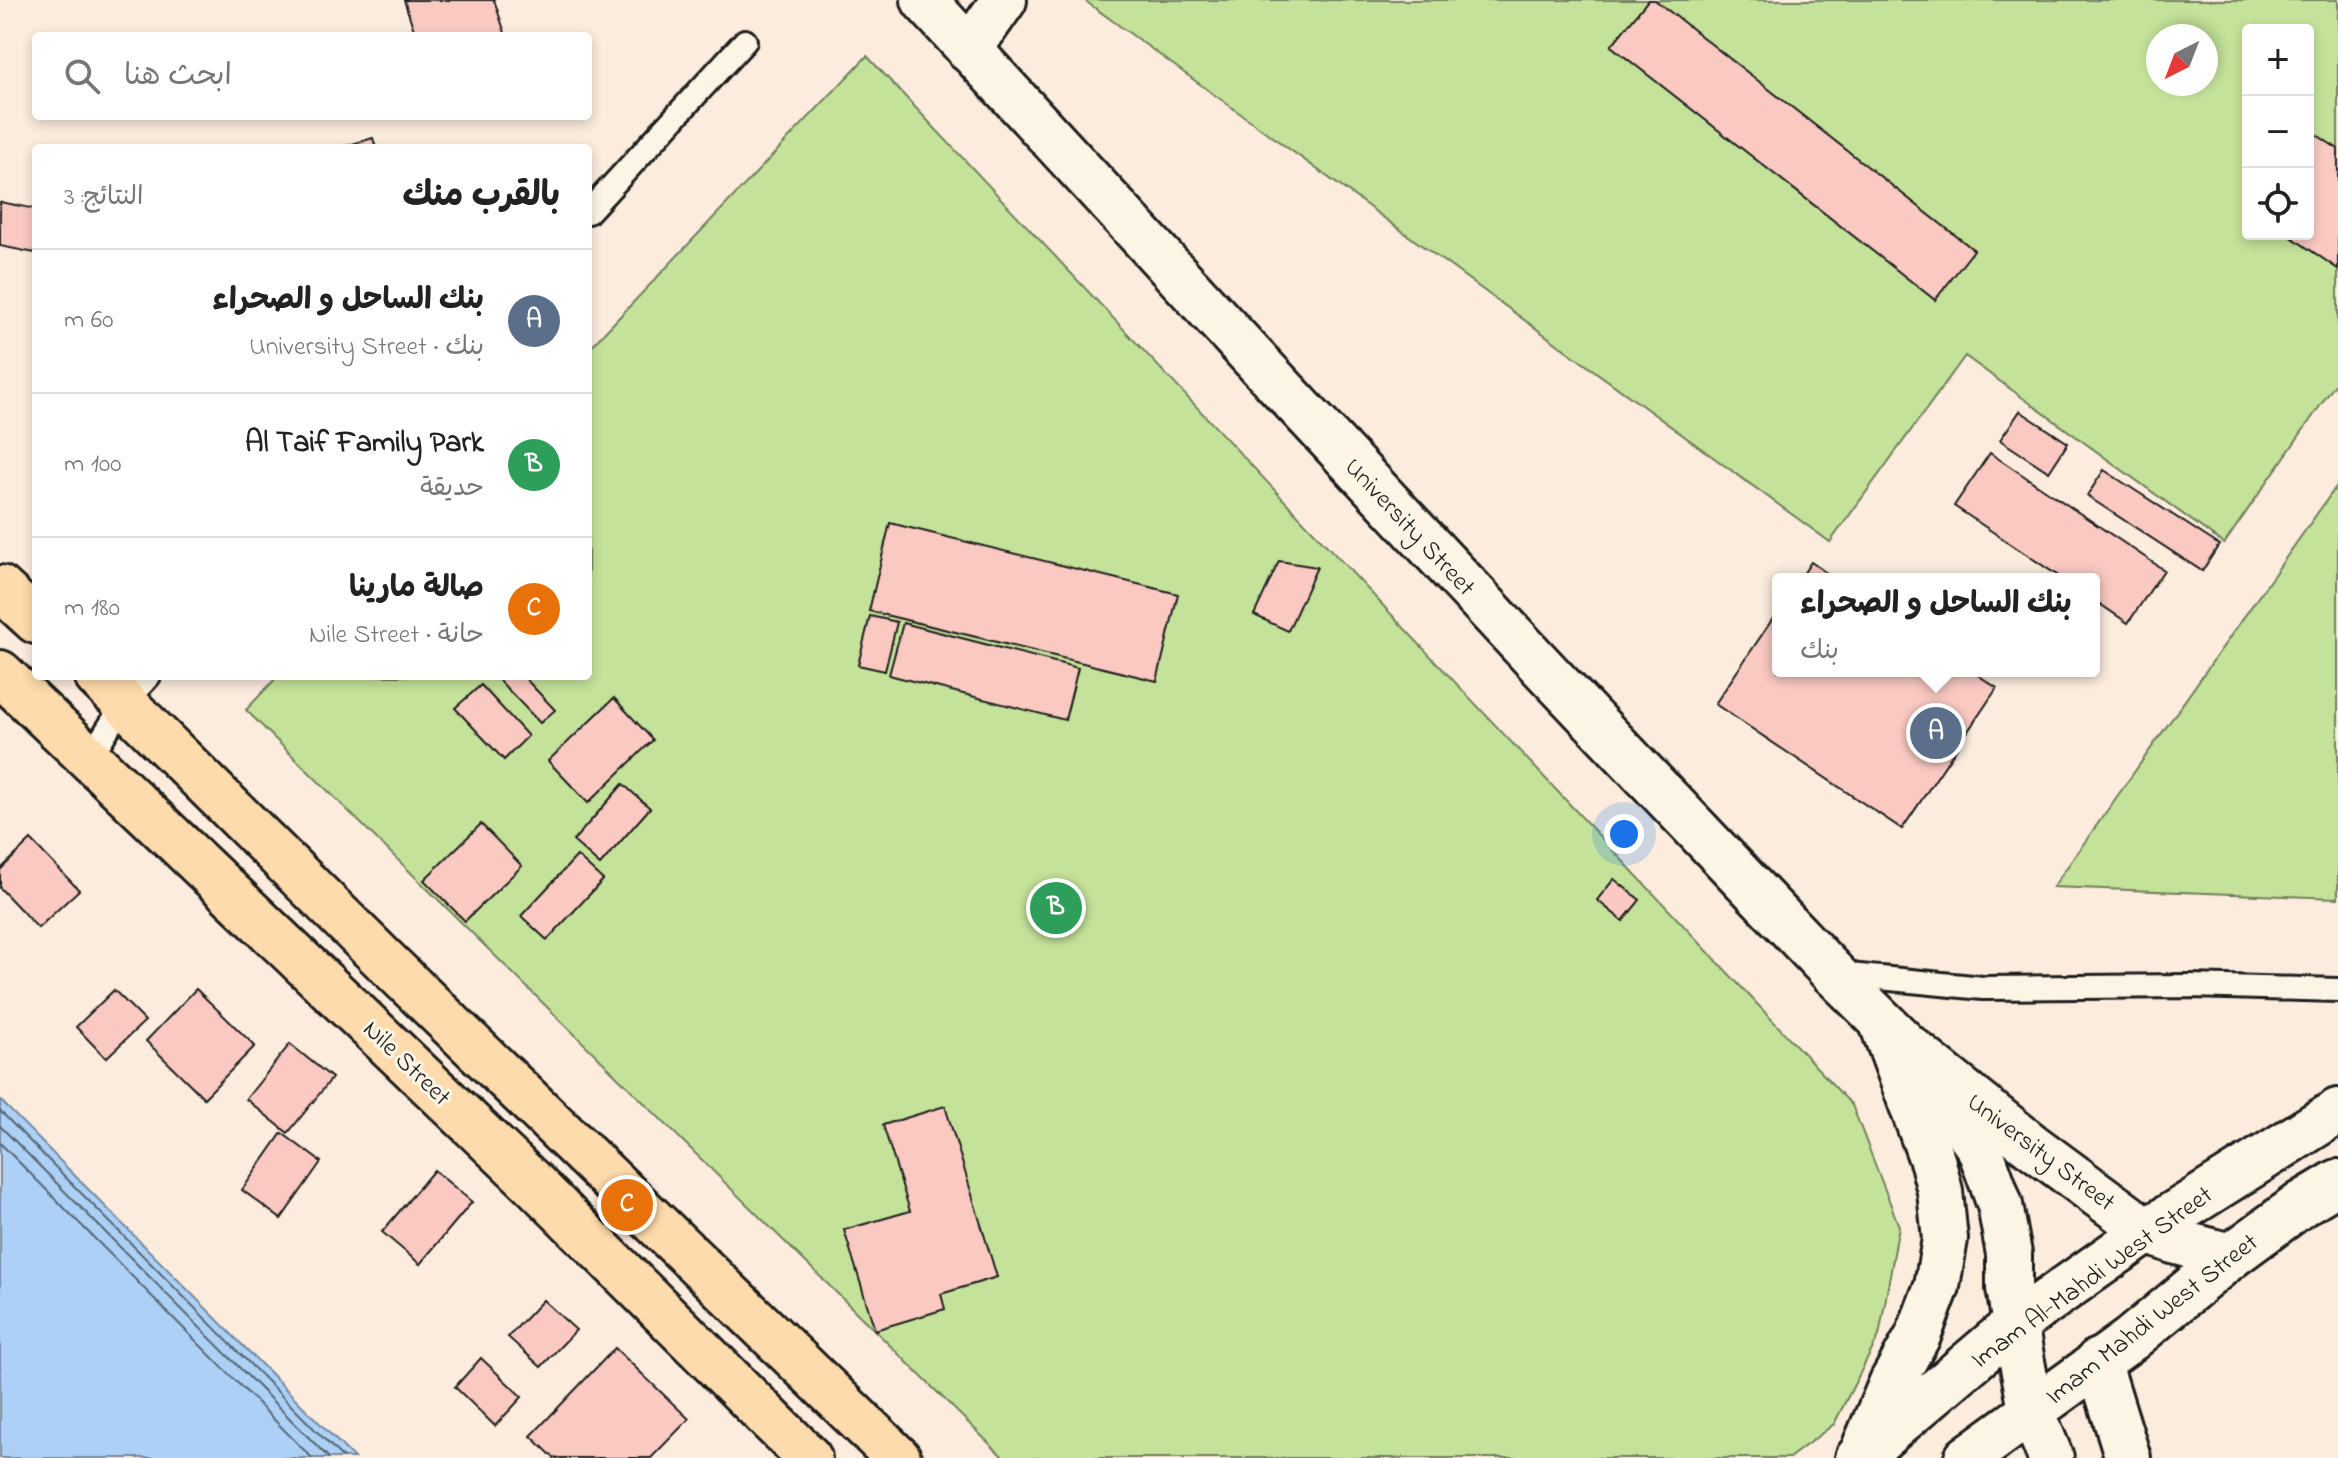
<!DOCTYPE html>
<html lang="ar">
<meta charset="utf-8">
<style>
body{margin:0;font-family:"Indie Flower","Playpen Sans Arabic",sans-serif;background:#f2f2f2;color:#222;direction:rtl}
.controls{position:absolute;right:24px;top:24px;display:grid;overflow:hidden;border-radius:8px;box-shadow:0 4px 12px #0003}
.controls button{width:72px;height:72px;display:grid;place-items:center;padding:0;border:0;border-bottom:2px solid #e0e0e0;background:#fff;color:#222;font:40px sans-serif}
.compass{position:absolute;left:2146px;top:24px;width:72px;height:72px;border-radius:50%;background:#fff;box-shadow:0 4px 12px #0003;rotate:222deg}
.you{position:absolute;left:1624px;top:834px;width:28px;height:28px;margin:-20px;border:6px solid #fff;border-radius:50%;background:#1a73e8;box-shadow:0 0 0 12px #1a73e833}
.badge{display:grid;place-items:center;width:52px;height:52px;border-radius:50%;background:#1f6fb2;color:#fff;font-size:26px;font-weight:700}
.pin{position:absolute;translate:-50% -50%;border:4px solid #fff;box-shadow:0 2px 8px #0006}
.popup{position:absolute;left:1772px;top:573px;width:328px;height:104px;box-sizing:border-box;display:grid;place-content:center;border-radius:8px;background:#fff;filter:drop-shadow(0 2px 6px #0005);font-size:26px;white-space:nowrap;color:#767676}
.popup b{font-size:30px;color:#222}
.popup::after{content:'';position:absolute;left:50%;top:100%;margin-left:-16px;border:16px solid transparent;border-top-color:#fff}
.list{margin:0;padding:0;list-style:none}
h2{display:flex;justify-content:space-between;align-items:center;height:104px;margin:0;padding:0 32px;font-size:34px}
h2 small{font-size:26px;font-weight:400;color:#767676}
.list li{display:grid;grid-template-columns:52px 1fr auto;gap:24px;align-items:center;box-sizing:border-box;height:144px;padding:0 32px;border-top:2px solid #e0e0e0}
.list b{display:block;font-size:30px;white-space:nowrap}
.list p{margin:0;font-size:26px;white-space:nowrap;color:#767676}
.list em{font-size:26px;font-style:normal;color:#767676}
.icon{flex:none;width:44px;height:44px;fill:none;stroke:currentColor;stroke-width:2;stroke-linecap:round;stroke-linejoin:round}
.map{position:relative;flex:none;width:2338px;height:1458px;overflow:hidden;direction:ltr}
.search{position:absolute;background:#fff;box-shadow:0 4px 12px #0003;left:32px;top:32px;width:560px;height:88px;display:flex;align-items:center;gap:20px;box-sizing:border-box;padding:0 28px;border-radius:8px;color:#767676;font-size:30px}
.panel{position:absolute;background:#fff;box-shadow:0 4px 12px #0003;left:32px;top:144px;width:560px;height:536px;border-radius:8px;direction:rtl}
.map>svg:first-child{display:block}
.green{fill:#c4e29a;stroke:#707f5b;stroke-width:2;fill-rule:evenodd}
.water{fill:#add1f6;stroke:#73899f;stroke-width:2}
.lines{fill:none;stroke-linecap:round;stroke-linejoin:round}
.shore{stroke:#566473;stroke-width:2}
.building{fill:#f9c9c2;stroke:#1c1c1c;stroke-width:2}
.service-casing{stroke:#1c1c1c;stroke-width:28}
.minor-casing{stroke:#1c1c1c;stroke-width:50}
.secondary-casing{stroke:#1c1c1c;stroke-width:50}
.primary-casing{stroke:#1c1c1c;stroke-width:50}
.service{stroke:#fcf5e5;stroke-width:22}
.minor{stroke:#fcf5e5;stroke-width:44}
.secondary{stroke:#fcf5e5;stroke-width:44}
.primary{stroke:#fedbac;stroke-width:44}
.labels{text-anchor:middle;stroke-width:6;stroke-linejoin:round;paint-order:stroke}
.street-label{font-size:26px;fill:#1c1c1c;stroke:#fcf5e5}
</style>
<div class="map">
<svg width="2338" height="1458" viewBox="0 0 2338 1458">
<rect width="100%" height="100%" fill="#fbecde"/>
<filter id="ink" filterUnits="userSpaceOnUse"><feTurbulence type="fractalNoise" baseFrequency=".0125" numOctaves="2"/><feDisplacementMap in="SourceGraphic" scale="16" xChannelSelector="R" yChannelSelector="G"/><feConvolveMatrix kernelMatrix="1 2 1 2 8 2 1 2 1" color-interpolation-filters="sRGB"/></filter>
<g filter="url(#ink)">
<g class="green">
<path d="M1084,0h1254v380l-114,164 -259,-188 -135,186zM2248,30h60v204h-60zM2158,36h48v48h-48z"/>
<path d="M867,56l985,1049 47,121 -20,110 -45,88 -45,34h-785l-758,-748 32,-34h310v-326z"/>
<path d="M2338,484v414l-285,-11z"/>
</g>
<path class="water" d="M0,1100l354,358h-354z"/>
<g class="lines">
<g class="shore">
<path d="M0,1111l343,347"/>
<path d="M0,1126l329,332"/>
<path d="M0,1143l312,315"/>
</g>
</g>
<g class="building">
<path d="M404,0h90l12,36h-90z"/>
<path d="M1648,0h7l319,250 -39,50 -324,-254z"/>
<path d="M2308,129l30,20v120l-51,-35h21z"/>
<path d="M373,138l3,10h-38z"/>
<path d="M0,202l36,7 -1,44 -35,-7z"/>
<path d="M2020,411l48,32 -19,29 -49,-32z"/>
<path d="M1990,453l174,117 -36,53 -34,-23v-21h-31l-109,-73z"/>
<path d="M2104,470l115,75 -17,26 -115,-75z"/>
<path d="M890,523l288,71 -21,87 -288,-70z"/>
<path d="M1279,561l38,6 -29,64 -34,-16z"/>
<path d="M1811,562l24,17h-35z"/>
<path d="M1778,611v60h194l25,17 -95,141 -187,-125z"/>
<path d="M870,616l27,6 -12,49 -27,-6z"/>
<path d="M903,623l175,45 -13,52 -176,-45z"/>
<path d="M495,676h28l32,34 -15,13z"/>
<path d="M481,685l47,51 -24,24 -49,-52z"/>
<path d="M614,698l39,42 -65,63 -40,-42z"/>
<path d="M623,784l27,24 -50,57 -27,-24z"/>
<path d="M481,824l41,42 -57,55 -41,-41z"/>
<path d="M31,840l48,50 -41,38 -38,-40v-18z"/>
<path d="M577,856l26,24 -56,60 -26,-24z"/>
<path d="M1614,879l26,21 -17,21 -26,-21z"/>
<path d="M196,989l59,57 -51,52 -58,-57z"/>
<path d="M114,990l31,31 -39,37 -30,-31z"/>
<path d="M290,1044l42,34 -44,55 -42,-34z"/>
<path d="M945,1106l52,171 -56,17 4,15 -70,21 -31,-100 66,-19 -27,-86z"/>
<path d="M282,1133l39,29 -40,57 -39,-29z"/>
<path d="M434,1170l38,32 -52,62 -38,-32z"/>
<path d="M543,1300l33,30 -35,37 -33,-30z"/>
<path d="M615,1348l74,71 -38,39h-97l-23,-22z"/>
<path d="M481,1358l41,39 -27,29 -40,-39z"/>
</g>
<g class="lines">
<defs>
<g id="service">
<path d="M588,212l157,-171"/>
<path d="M90,757l35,-55 24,-26"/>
<path d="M1839,974l144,14 207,-2 148,4"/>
</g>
<path id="minor" d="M969,50l35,-50"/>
<g id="secondary">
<path d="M924,0l325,353 297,318 288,303 72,71 126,101 115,85 26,10 58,15"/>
<path d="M1935,1086l45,63 20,56 9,49v34l6,36 16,86 20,48"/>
<path d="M2098,1361l30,97"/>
<path d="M1865,1446l27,-64 26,-46 19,-50 8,-47 -5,-48 -7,-28 -50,-137"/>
<path d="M1858,1458l157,-134 132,-93 191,-120"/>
<path d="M1967,1458l164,-119 100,-83 72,-53 35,-21"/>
</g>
<g id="primary">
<path d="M0,588l36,33"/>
<path d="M0,673l534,511 275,274"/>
<path d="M97,676l284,281 517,501"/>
</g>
</defs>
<use href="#service" class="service-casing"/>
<use href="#minor" class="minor-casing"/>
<use href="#secondary" class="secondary-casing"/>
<use href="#primary" class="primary-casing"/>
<use href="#service" class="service"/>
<use href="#minor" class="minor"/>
<use href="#secondary" class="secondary"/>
<use href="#primary" class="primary"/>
</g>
</g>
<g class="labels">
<g class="street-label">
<text transform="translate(1411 526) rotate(47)" y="9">University Street</text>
<text transform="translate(408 1062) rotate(44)" y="9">Nile Street</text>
<text transform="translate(2042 1151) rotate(37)" y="9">University Street</text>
<text transform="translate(2091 1276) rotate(-36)" y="9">Imam Al-Mahdi West Street</text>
<text transform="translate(2151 1318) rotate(-38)" y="9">Imam Mahdi West Street</text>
</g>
</g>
</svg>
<div class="controls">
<button>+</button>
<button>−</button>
<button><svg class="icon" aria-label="locate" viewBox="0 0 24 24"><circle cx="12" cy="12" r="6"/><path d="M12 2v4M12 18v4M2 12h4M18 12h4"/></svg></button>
</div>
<svg class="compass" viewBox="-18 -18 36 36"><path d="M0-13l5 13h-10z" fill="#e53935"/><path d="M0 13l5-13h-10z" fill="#767676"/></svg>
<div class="you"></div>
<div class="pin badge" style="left:1936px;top:733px;background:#5c6f8a">A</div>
<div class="popup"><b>بنك الساحل و الصحراء</b>بنك</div>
<div class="pin badge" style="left:1056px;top:908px;background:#2e9e5b">B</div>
<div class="pin badge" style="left:627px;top:1205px;background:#e8710a">C</div>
<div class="search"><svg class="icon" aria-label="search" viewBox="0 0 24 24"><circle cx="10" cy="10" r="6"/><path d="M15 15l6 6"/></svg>ابحث هنا</div>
<section class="panel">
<h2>بالقرب منك<small>النتائج: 3</small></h2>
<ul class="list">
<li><span class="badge" style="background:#5c6f8a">A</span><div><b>بنك الساحل و الصحراء</b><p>بنك · University Street</p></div><em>60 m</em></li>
<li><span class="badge" style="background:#2e9e5b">B</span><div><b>Al Taif Family Park</b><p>حديقة</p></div><em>100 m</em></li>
<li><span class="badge" style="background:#e8710a">C</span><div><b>صالة مارينا</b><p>حانة · Nile Street</p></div><em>180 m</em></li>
</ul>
</section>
</div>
